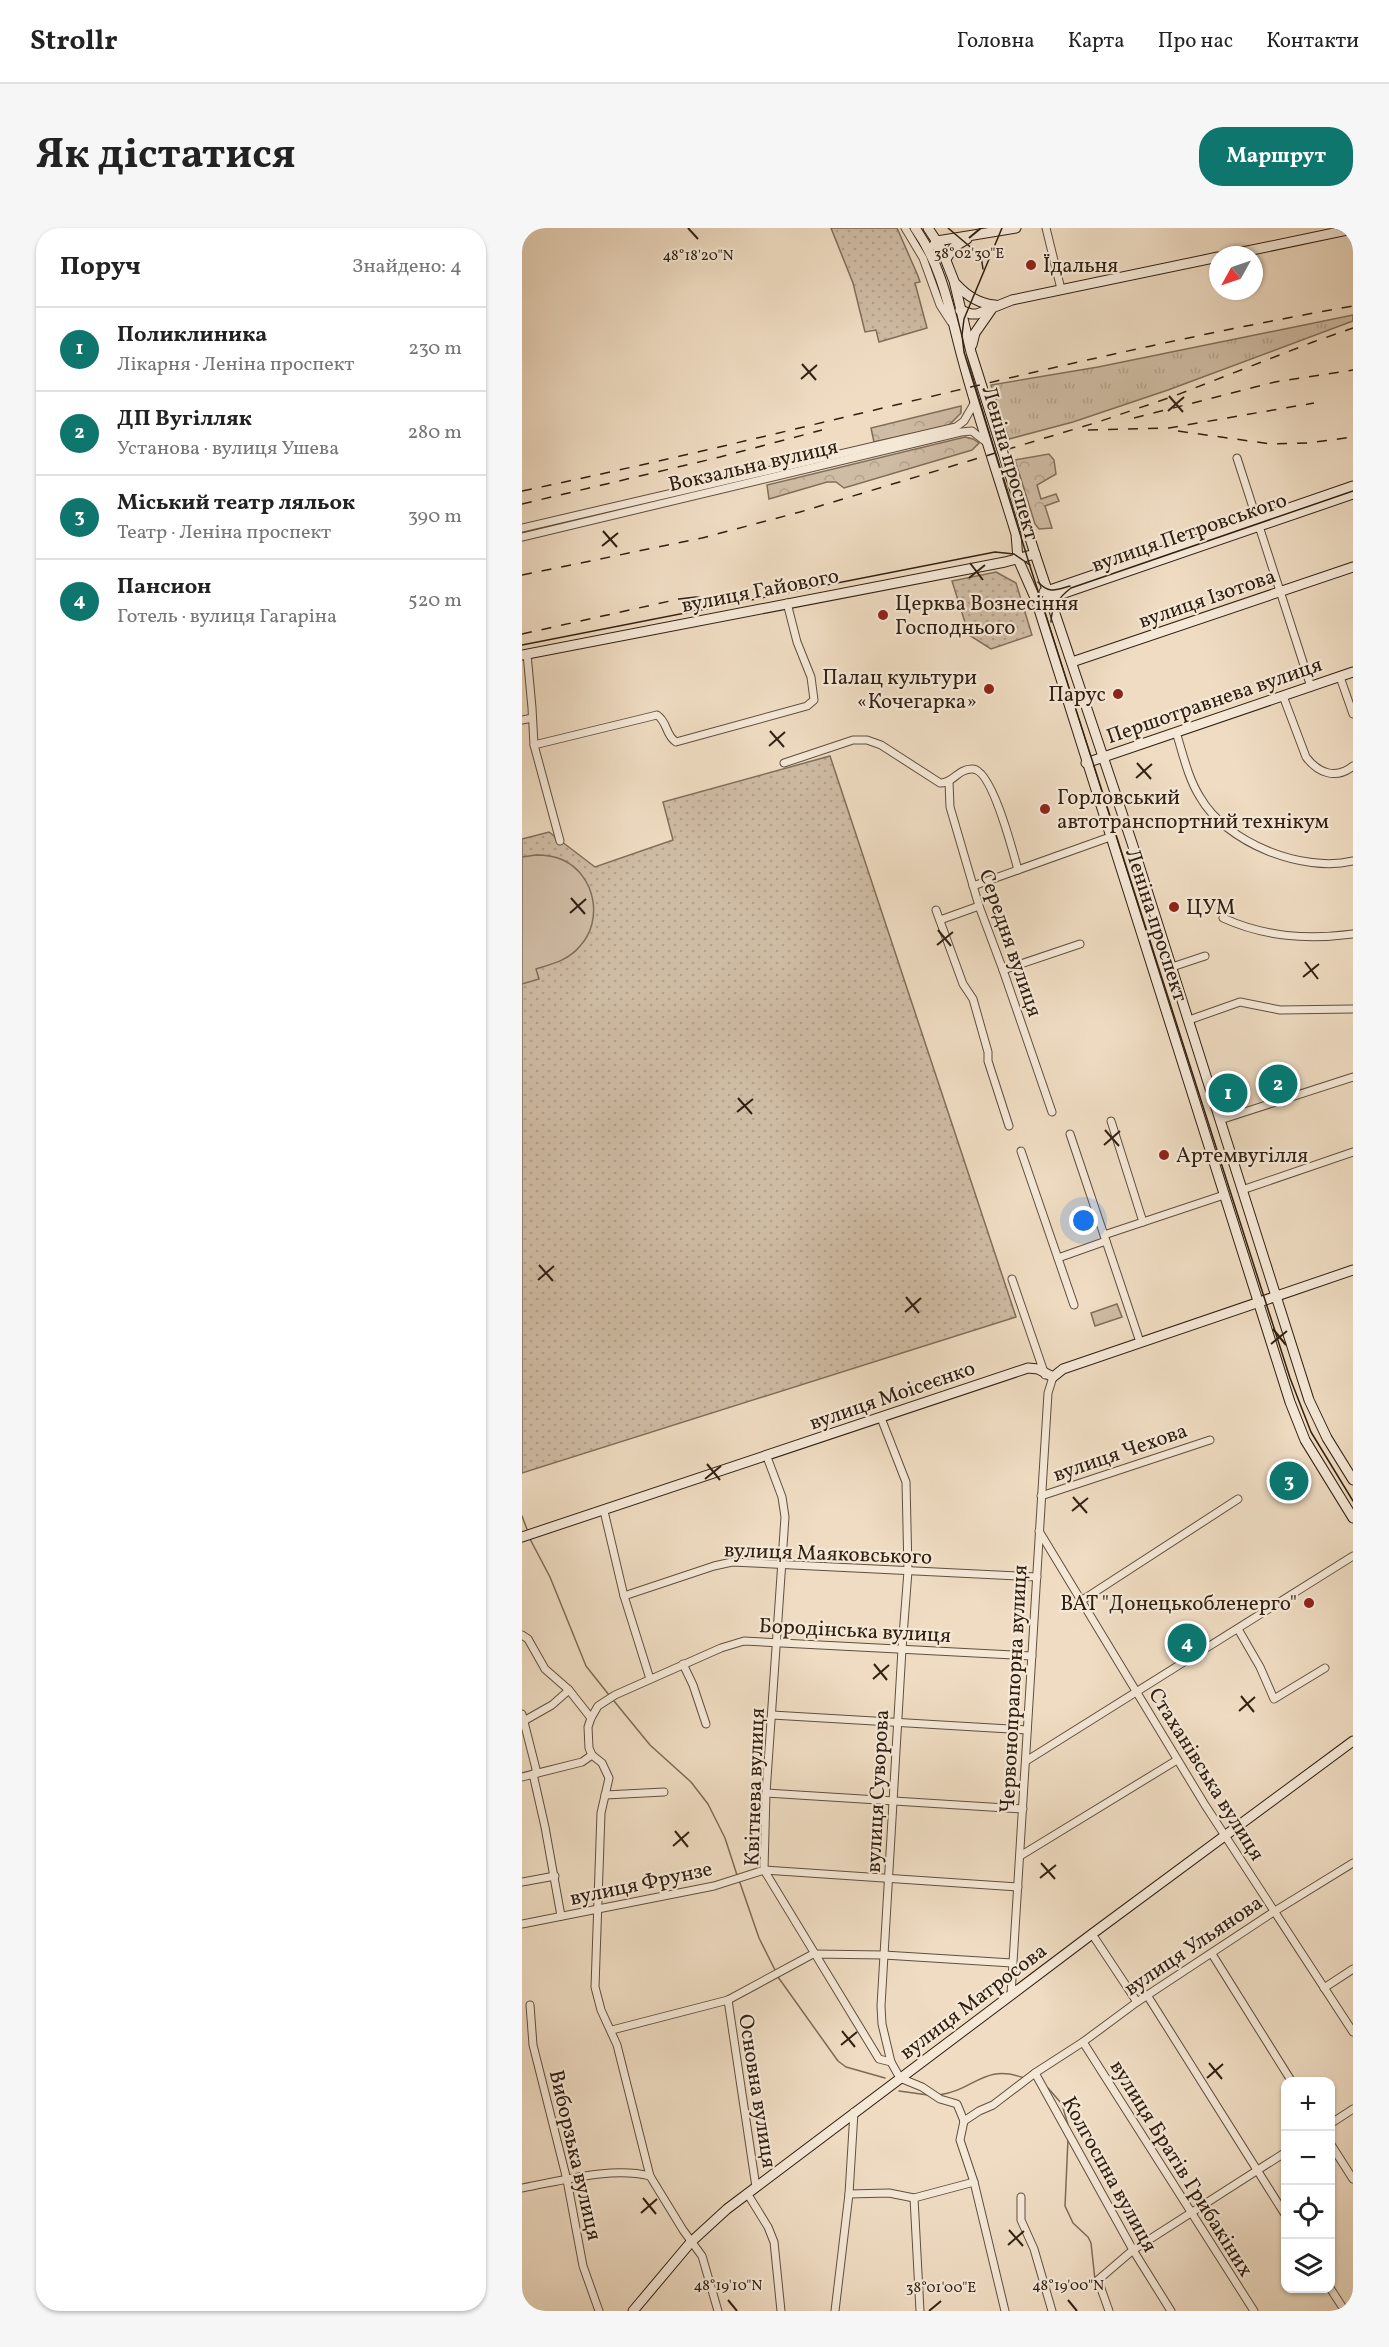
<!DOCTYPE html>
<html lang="uk">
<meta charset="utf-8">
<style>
body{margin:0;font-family:Vollkorn,serif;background:#f6f6f6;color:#222}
.controls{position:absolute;right:18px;bottom:18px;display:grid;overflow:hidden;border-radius:12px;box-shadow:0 2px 4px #0004}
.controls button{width:54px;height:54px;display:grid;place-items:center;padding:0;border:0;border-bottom:2px solid #e0e0e0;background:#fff;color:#222;font:30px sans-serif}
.compass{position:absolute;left:687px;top:18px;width:54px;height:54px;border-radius:50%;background:#fff;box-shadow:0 2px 4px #0004;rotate:230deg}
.you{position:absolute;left:562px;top:993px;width:21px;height:21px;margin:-15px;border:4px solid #fff;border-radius:50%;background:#1a73e8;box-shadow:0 0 0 9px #1a73e833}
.badge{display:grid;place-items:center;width:39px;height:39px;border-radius:50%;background:#0f766e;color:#fff;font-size:20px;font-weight:700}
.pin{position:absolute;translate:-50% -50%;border:3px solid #fff;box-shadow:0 2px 6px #0006}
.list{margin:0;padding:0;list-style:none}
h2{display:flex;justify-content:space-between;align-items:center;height:78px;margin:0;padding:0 24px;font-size:26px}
h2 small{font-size:20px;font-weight:400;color:#767676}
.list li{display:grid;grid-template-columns:39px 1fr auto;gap:18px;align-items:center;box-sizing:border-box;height:84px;padding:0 24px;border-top:2px solid #e0e0e0}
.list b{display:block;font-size:22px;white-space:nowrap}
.list p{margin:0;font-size:20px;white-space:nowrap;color:#767676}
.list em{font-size:20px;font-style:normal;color:#767676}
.icon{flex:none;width:33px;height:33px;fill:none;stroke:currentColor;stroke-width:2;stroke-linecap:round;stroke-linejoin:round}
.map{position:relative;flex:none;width:831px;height:2083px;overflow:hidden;border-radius:24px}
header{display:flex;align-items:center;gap:36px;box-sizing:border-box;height:84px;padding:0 30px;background:#fff;border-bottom:2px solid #e0e0e0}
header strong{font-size:28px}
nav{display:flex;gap:33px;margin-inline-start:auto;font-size:21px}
.intro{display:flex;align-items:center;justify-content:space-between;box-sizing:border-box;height:144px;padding:0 36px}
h1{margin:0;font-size:42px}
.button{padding:15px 27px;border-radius:24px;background:#0f766e;color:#fff;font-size:21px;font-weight:700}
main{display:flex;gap:36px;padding:0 36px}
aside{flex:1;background:#fff;border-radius:24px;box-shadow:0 2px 4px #0004}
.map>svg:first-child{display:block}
.grass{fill:url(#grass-tufts);stroke:#806e5b;stroke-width:1.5}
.forest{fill:url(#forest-crowns);stroke:#806e5b;stroke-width:1.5}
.park{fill:url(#park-dots);stroke:#806e5b;stroke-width:1.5}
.pitch{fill:#cfbca4;stroke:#806e5b;stroke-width:1.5}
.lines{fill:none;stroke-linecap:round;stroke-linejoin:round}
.stream{stroke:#7c6a58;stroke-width:1.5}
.street-casing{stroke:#604f3e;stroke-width:9}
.secondary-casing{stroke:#312012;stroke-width:11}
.street{stroke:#f5e8d7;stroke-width:7}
.secondary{stroke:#f5e8d7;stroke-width:9}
.tram{stroke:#312012;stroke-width:1.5}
.rail{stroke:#312012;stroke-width:1.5;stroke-dasharray:10 10;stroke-linecap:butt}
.ticks{fill:none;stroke:#312012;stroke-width:2}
.poi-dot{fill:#8f2418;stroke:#f5e8d7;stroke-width:2}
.labels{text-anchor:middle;stroke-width:4.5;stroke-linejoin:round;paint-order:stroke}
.poi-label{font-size:21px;fill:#312012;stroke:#f5e8d7;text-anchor:start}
.street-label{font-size:21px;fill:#312012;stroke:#f5e8d7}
.ticks-label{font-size:15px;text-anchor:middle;fill:#312012;stroke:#f5e8d7;stroke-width:4.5;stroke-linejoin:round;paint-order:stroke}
</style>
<header>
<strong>Strollr</strong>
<nav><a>Головна</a><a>Карта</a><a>Про нас</a><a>Контакти</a></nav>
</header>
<div class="intro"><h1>Як дістатися</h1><a class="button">Маршрут</a></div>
<main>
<aside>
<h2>Поруч<small>Знайдено: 4</small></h2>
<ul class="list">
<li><span class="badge">1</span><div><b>Поликлиника</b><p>Лікарня · Леніна проспект</p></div><em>230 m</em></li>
<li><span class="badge">2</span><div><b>ДП Вугілляк</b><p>Установа · вулиця Ушева</p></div><em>280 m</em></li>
<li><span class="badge">3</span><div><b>Міський театр ляльок</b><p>Театр · Леніна проспект</p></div><em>390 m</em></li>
<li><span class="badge">4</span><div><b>Пансион</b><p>Готель · вулиця Гагаріна</p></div><em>520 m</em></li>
</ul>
</aside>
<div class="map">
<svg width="831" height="2083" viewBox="0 0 831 2083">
<defs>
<pattern id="grass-tufts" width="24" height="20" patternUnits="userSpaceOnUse" patternTransform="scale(1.5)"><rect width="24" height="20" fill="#cfbca4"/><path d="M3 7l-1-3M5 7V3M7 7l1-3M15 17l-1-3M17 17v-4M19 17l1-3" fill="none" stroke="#b2a18c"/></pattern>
<pattern id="forest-crowns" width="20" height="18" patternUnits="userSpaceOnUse" patternTransform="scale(1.5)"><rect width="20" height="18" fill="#cfbca4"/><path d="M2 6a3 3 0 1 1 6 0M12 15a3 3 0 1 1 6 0" fill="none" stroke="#b2a18c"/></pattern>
<pattern id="park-dots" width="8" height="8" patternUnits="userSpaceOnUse" patternTransform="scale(1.5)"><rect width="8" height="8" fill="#cfbca4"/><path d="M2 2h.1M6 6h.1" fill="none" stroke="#b2a18c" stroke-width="1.8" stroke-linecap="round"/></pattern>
</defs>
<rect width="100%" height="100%" fill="#efdcc2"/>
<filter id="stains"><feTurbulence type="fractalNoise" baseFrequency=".00333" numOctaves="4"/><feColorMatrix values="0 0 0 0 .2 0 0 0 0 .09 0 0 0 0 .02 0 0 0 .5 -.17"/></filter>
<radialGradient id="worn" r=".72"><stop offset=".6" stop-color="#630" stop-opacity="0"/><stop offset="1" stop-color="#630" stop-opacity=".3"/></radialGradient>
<path class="grass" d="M831,87v6l-185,69 -95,32 -64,17 -18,-54 107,-18z"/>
<g class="forest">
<path d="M439,178v7l-13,13 -74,16 -3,-14z"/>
<path d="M443,209l8,2 6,4 -7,7 -128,38 -8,-6h-9l-58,17 -2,-14z"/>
<path d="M527,226l5,6 2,14 -19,11 4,14 15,-5 3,7 -14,5 7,22 -13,1 -4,-5 -20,-64z"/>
</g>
<g class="park">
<path d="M309,0h66l21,48 2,6 -5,1 12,45 -48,14 -3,-12 -11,2 -12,-49z"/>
<path d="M474,344l20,11 16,52 -41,14 -22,-14 -17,-54z"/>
<path d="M308,528l186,561 -494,156v-634l27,-7 46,35 78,-27 -10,-38z"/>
</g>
<g class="pitch">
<path d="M14,627c9,0 18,1 27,5 32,15 41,60 17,86 -11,14 -28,18 -44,23l3,10 -17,5v-127z"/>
<path d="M595,1076l5,13 -27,9 -4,-13z"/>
</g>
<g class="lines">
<g class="stream">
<path d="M0,1288l6,16"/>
<path d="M8,1311l20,38 36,89 23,29"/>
<path d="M92,1473l36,44 41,37 17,22 17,34 12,37"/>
<path d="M217,1652l20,58 17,34"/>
<path d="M256,1749l60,84 8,6 39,11"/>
<path d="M526,1860l14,16 6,21"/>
<path d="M377,1863l29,4"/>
<path d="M417,1867c36,-5 45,-32 85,-17"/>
<path d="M546,1911l-3,67 8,17 15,14 3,6 4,37"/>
</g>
<defs>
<g id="street">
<path d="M383,0l18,30 17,47 11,17"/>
<path d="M524,0l15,61"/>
<path d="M715,230l74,229"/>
<path d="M0,300l434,-101 8,-6 11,-19"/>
<path d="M0,309l439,-105 11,-1 14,11"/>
<path d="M5,426l5,54 2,37 26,96"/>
<path d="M818,449l13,37"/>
<path d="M761,468l23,61c12,16 30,23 47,9"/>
<path d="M0,492l10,-2"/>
<path d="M654,504c7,22 12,46 24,65 26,46 103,76 153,64"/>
<path d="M12,517l123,-30c11,7 8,20 19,27l131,-36 7,-6 -3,-23 -14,-35 -10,-39"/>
<path d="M262,535l69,-23h14l14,5 59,38c13,1 18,-15 33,-14 19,1 40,83 45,101"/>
<path d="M427,554l1,25 29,99 24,64 49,142"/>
<path d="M451,658l137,-49"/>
<path d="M414,682l27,74 10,15 15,53v9l21,65"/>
<path d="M701,690c42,19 84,22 130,16"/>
<path d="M418,692l39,-14"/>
<path d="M650,739l33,-11"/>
<path d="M481,742l77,-26"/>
<path d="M667,792l51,-18 40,8 73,-1"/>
<path d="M698,892l133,-43"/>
<path d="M589,893l32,101"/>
<path d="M548,906l70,208"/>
<path d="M499,923l53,154"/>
<path d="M720,962l111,-38"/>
<path d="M582,1007l120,-40"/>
<path d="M536,1030l48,-17"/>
<path d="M490,1051l33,96"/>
<path d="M359,1190l25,64 2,89 -6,78 -21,357 1,18 9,38"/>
<path d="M245,1229l15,40 3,20 -19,276 -2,77 115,189 12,3 9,16 22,9 18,12 17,5 7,17"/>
<path d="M519,1268l169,-56"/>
<path d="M82,1283l20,85 26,83"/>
<path d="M517,1303l166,274 148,227"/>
<path d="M102,1368l90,-30 18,-4 305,15"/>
<path d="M559,1373l157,-102"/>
<path d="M716,1401l22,38 14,32 51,-31"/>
<path d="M0,1407l6,4 17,30 24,21 22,28"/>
<path d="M161,1436l10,21 13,39"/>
<path d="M0,1486l15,59"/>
<path d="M250,1487l255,15"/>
<path d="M0,1494l30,-17 17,-15"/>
<path d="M504,1533l327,-205"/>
<path d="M11,1546l12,53 16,89"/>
<path d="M0,1549l60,-15 10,-7"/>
<path d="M244,1565l257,16"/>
<path d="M83,1567l59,-3"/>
<path d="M498,1628l157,-96"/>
<path d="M0,1654l33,-6"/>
<path d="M0,1696l192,-38 50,-16 254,17"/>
<path d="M570,1706l45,68"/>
<path d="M690,1726l80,128"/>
<path d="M802,1760l29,-19"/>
<path d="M489,1767l37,-602 5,-16"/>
<path d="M625,1767l139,221"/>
<path d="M206,1772l28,187"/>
<path d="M8,1777l3,40 34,135 16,86 16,45"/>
<path d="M90,1802l116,-30 85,-46 71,1 128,8"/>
<path d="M561,1814l171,269"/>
<path d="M442,1893l-4,19 14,42 31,129"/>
<path d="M442,1893l15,-10 14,-6 42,-32"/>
<path d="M808,1896l23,-15"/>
<path d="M808,1915l23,36"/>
<path d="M0,1960c39,-7 90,-22 128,-12"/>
<path d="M225,1965l21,34 6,15 7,69"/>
<path d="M327,1966l40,-1 25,5 60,-16"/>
<path d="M499,1969v23l13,29 18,62"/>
<path d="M392,1970l6,113"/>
<path d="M808,2060l15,23"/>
<path d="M0,2075l2,8"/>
<path d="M196,2083l-16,-55 -19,-26 -33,-54 -33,-131 -16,-35 -6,-23 6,-174 8,-35 -7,-15 -10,-8 -3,-7 -1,-21 3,-9 7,-12 17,-11 106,-47 23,-7 288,15"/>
<path d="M313,2083l14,-117 5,-82"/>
<path d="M587,2083l-11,-31 35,-30 153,-98"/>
<path d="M649,2083l-38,-61 -98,-177 48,-31 54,-40 138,-91 78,-48"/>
</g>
<g id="secondary">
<path d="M393,0c28,39 35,85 47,129 16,60 36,118 54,177l2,25 18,41 254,802 15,38 48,78"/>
<path d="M406,0l13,20 13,33 17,71 64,202 97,289 177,557 18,38 26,42"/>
<path d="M412,17l3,-4 79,-13"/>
<path d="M706,27l125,-26"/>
<path d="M424,31l8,-12 13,-8"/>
<path d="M434,56c10,11 23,20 39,21"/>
<path d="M438,82l11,4h6l35,-14 206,-43"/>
<path d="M450,117l3,-12 16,-23"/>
<path d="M522,364l309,-106"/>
<path d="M525,371l306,-105"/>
<path d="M0,427l483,-93 30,-8"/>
<path d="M550,434l281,-95"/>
<path d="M564,535l267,-91"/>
<path d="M0,1309l506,-169 10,1 15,8 10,-8 290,-99"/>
<path d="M111,2083l58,-69 36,-33 365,-275 261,-193"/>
</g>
</defs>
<use href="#street" class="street-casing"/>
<use href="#secondary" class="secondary-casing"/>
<use href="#street" class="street"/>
<use href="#secondary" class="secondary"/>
<g class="tram">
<path d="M426,0l33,28 2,13"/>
<path d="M480,0l-38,91 -2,16 2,17 65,211 261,815 21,54 42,69"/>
<path d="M516,354c11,12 18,8 32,4"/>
<path d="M157,371l17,-2 34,5"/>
<path d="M529,394c0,-15 8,-25 20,-34l282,-97"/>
<path d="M0,417l473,-93 19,2 16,11"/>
</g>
<g class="rail">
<path d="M612,190l141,-36 78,-12"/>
<path d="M566,202l81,-2 145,-25"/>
<path d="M656,203l93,13 37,-1 45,-6"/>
<path d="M0,263c278,-58 551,-136 831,-185"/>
<path d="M0,276l198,-47 102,-27"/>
<path d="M0,347l180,-37 98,-26 298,-90 76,-26 139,-54 40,-14"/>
<path d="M0,406l157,-35"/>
</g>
</g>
<path class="ticks" d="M166,0l10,11M447,10l12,-10M280,136l14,16M279,151l16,-14M647,168l14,16M646,183l16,-14M81,303l14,16M80,318l16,-13M448,335l13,17M447,350l16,-13M248,503l14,16M247,518l16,-14M615,535l14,16M614,550l16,-14M49,670l14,16M48,685l16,-14M416,702l13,16M415,717l16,-13M783,734l13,17M781,749l16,-13M216,870l14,16M215,884l16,-13M583,902l14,16M582,917l16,-14M17,1037l14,16M16,1052l16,-14M384,1069l13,16M383,1084l16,-14M751,1101l13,16M749,1116l16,-13M185,1236l13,16M183,1251l16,-13M551,1269l14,16M550,1283l16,-13M352,1436l13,16M351,1451l16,-14M719,1468l13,16M717,1483l16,-14M153,1603l13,16M151,1618l16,-14M519,1635l14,16M518,1650l16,-13M320,1803l13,16M319,1817l16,-13M687,1835l13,16M685,1850l16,-14M121,1970l13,16M119,1985l16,-14M487,2002l14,16M486,2017l16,-14M206,2072l9,11M546,2072l9,11M407,2083l12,-10"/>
<g class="poi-dot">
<circle cx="509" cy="37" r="6"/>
<circle cx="361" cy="387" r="6"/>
<circle cx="467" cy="461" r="6"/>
<circle cx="596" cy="466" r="6"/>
<circle cx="523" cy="581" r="6"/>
<circle cx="652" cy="679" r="6"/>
<circle cx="642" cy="927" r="6"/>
<circle cx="787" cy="1375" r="6"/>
</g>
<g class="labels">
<g class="poi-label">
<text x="521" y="44">Їдальня</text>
<text x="373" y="382">Церква Вознесіння<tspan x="373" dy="24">Господнього</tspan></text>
<text x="455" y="456" text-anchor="end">Палац культури<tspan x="455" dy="24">«Кочегарка»</tspan></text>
<text x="584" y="473" text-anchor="end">Парус</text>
<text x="535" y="576">Горловський<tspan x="535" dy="24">автотранспортний технікум</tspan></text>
<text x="664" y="686">ЦУМ</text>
<text x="654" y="934">Артемвугілля</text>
<text x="775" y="1382" text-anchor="end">ВАТ "Донецькобленерго"</text>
</g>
<g class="street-label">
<text transform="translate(489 235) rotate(74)" y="7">Леніна проспект</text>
<text transform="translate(231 237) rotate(-13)" y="7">Вокзальна вулиця</text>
<text transform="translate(667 304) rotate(-19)" y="7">вулиця Петровського</text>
<text transform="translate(238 362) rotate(-11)" y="7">вулиця Гайового</text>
<text transform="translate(685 370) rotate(-19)" y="7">вулиця Ізотова</text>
<text transform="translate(692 472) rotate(-19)" y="7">Першотравнева вулиця</text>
<text transform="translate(635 697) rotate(72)" y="7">Леніна проспект</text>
<text transform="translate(489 715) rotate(71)" y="7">Середня вулиця</text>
<text transform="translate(370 1167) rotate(-19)" y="7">вулиця Моісеєнко</text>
<text transform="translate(598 1224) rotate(-19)" y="7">вулиця Чехова</text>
<text transform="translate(306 1325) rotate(2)" y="7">вулиця Маяковського</text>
<text transform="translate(333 1402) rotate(3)" y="7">Бородінська вулиця</text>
<text transform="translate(491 1461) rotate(-87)" y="7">Червонопрапорна вулиця</text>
<text transform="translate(685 1546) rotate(58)" y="7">Стаханівська вулиця</text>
<text transform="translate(232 1559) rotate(-88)" y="7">Квітнева вулиця</text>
<text transform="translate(355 1563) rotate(-87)" y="7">вулиця Суворова</text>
<text transform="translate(119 1655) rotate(-12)" y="7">вулиця Фрунзе</text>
<text transform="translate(671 1717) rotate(-34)" y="7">вулиця Ульянова</text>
<text transform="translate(451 1773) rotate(-37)" y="7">вулиця Матросова</text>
<text transform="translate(236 1863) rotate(81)" y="7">Основна вулиця</text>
<text transform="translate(54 1927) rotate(77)" y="7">Виборзька вулиця</text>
<text transform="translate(660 1940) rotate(58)" y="7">вулиця Братів Грибакіних</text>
<text transform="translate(588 1946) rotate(61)" y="7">Колгоспна вулиця</text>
</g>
</g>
<g class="ticks-label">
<text x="447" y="30">38°02'30"E</text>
<text x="176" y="32">48°18'20"N</text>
<text x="206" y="2062">48°19'10"N</text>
<text x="546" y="2062">48°19'00"N</text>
<text x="419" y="2064">38°01'00"E</text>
</g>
<rect width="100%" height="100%" filter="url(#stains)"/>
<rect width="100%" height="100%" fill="url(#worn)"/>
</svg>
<div class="controls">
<button>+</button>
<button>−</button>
<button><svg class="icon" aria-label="locate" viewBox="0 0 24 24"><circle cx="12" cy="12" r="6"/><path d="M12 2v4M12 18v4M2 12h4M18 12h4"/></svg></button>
<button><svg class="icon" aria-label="layers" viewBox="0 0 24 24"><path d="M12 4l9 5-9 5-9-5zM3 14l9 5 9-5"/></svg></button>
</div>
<svg class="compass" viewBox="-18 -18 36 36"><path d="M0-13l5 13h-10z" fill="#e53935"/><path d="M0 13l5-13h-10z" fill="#767676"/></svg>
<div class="you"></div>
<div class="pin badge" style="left:706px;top:865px">1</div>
<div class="pin badge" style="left:756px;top:856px">2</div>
<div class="pin badge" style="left:767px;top:1253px">3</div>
<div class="pin badge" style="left:665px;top:1415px">4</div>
</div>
</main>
